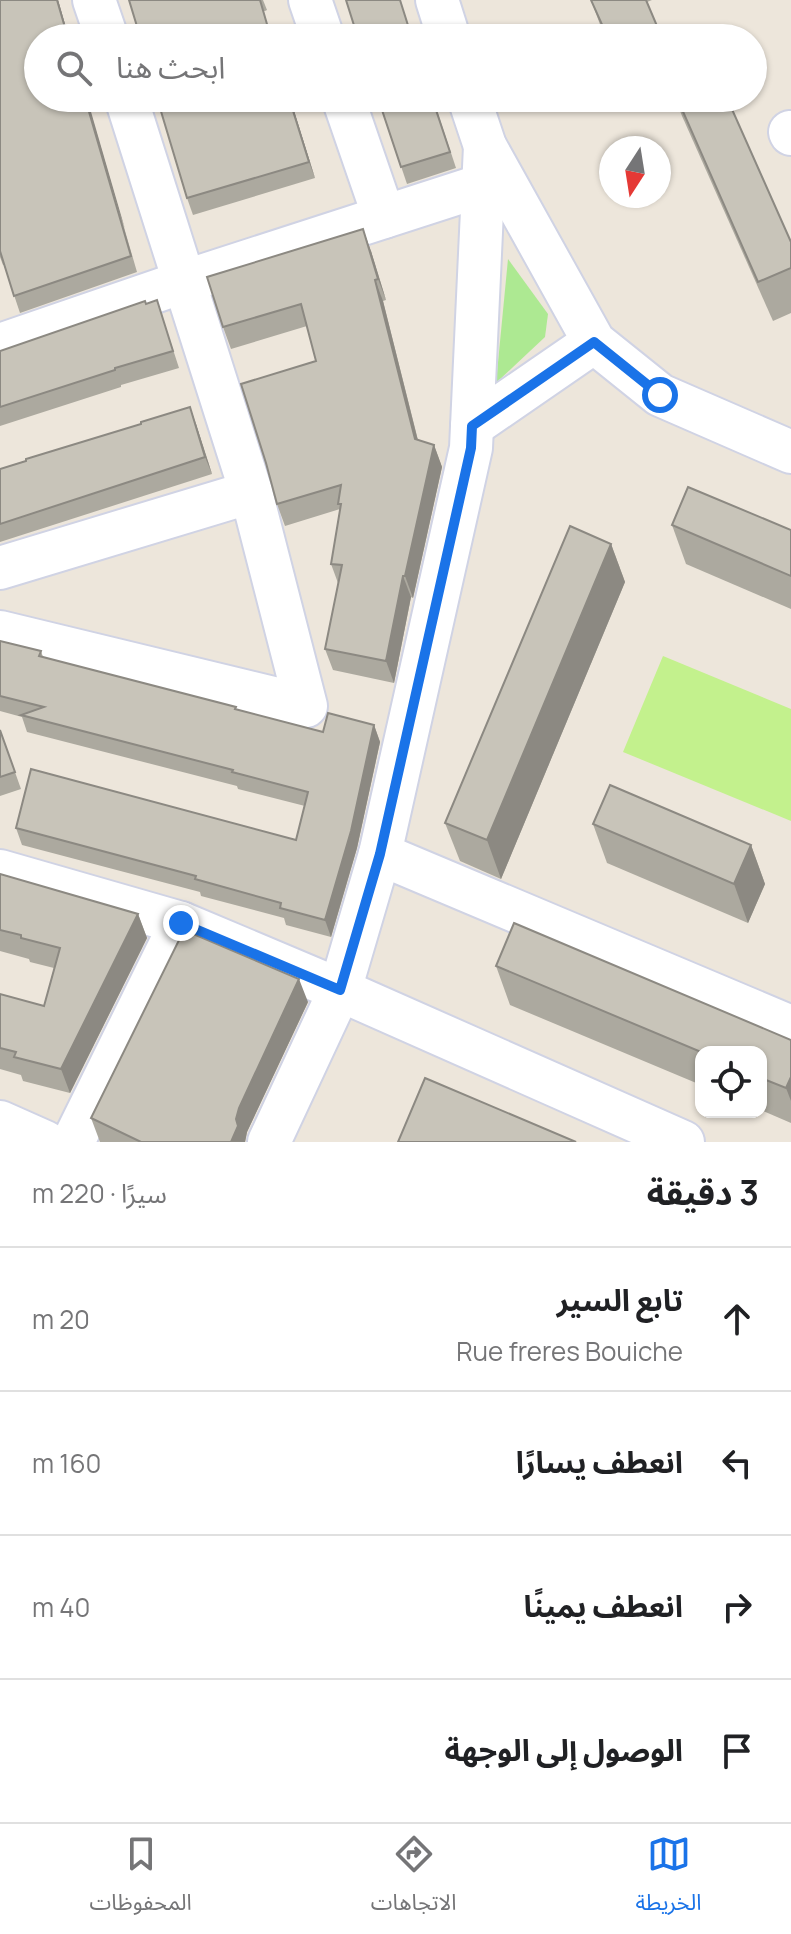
<!DOCTYPE html>
<html lang="ar">
<meta charset="utf-8">
<style>
body{margin:0;font-family:Manrope,"Noto Sans Arabic",sans-serif;background:#f6f6f6;color:#202124;direction:rtl}
.controls{position:absolute;right:24px;bottom:24px;display:grid;overflow:hidden;border-radius:16px;box-shadow:0 2px 6px #0004}
.controls button{width:72px;height:72px;display:grid;place-items:center;padding:0;border:0;border-bottom:2px solid #e0e0e0;background:#fff;color:#202124;font:40px sans-serif}
.compass{position:absolute;left:599px;top:136px;width:72px;height:72px;border-radius:50%;background:#fff;box-shadow:0 2px 6px #0004;rotate:192deg}
.stop{position:absolute;width:24px;height:24px;margin:-18px;border:6px solid #1a73e8;border-radius:50%;background:#fff}
.stop.end{background:#1a73e8;border-color:#fff;box-shadow:0 2px 8px #0008}
.list{margin:0;padding:0;list-style:none}
h2{display:flex;justify-content:space-between;align-items:center;height:104px;margin:0;padding:0 32px;font-size:34px}
h2 small{font-size:26px;font-weight:400;color:#757577}
.list li{display:grid;grid-template-columns:52px 1fr auto;gap:24px;align-items:center;box-sizing:border-box;height:144px;padding:0 32px;border-top:2px solid #e0e0e0}
.list b{display:block;font-size:30px;white-space:nowrap}
.list p{margin:0;font-size:26px;white-space:nowrap;color:#757577}
.list em{font-size:26px;font-style:normal;color:#757577}
.icon{flex:none;width:44px;height:44px;fill:none;stroke:currentColor;stroke-width:2;stroke-linecap:round;stroke-linejoin:round}
.map{position:relative;flex:none;width:791px;height:1142px;overflow:hidden;direction:ltr}
.search{position:absolute;background:#fff;box-shadow:0 2px 6px #0004;left:24px;right:24px;top:24px;height:88px;display:flex;align-items:center;gap:20px;box-sizing:border-box;padding:0 28px;border-radius:44px;color:#757577;font-size:30px}
.sheet{height:680px;background:#fff}
nav{display:flex;justify-content:space-around;align-items:center;box-sizing:border-box;height:112px;border-top:2px solid #e0e0e0;background:#fff;font-size:22px;color:#757577}
nav a{display:grid;justify-items:center;gap:4px}
nav .on{color:#1a73e8}
.map>svg:first-child{display:block}
.grass{fill:#ade992}
.pitch{fill:#c3f18d}
.lines{fill:none;stroke-linecap:round;stroke-linejoin:round}
.minor-casing{stroke:#d0d3e4;stroke-width:46}
.minor{stroke:#fff;stroke-width:42}
.wall{fill:#aca99f}
.shaded-wall{fill:#8c8982}
.building{fill:#c8c4b9;stroke:#8c8982;stroke-width:2}
.route{stroke:#1a73e8;stroke-width:10}
</style>
<div class="map">
<svg width="791" height="1142" viewBox="0 0 791 1142">
<rect width="100%" height="100%" fill="#ede6db"/>
<path class="grass" d="M508,259l40,55 -3,23 -49,46z"/>
<path class="pitch" d="M663,656l128,53v112l-168,-69z"/>
<g class="lines">
<defs>
<g id="minor">
<path d="M94,0l13,38"/>
<path d="M310,0l13,38"/>
<path d="M437,0l12,38"/>
<path d="M343,98l41,119"/>
<path d="M469,98l16,48 109,196 66,53 131,57"/>
<path d="M790,132l1,2"/>
<path d="M0,345l186,-64 297,-96"/>
<path d="M472,426l122,-84"/>
<path d="M0,568l251,-76"/>
<path d="M0,632l306,74 -55,-214 -125,-394"/>
<path d="M380,854l411,173"/>
<path d="M0,871l181,52 159,67 343,152"/>
<path d="M0,1122l45,20"/>
<path d="M73,1142l108,-219"/>
<path d="M269,1142l71,-152 40,-136 91,-406 14,-302"/>
</g>
</defs>
<use href="#minor" class="minor-casing"/>
<use href="#minor" class="minor"/>
</g>
<g class="wall">
<path d="M0,0h58l79,272 -117,41 -16,-48h-1l-3,-8z"/>
<path d="M129,0h134l4,10 -2,1z"/>
<path d="M591,0h61l-5,2 15,36h-57z"/>
<path d="M290,98l25,80 -122,37 -6,-17z"/>
<path d="M378,98h55l23,70 -49,16z"/>
<path d="M675,98h52l64,144v71l-18,8 -91,-205z"/>
<path d="M371,251l15,49 -3,1 35,139 16,5 8,22 -29,131 -2,-1 -17,86 -61,-13 -8,-21 13,-66 -7,-19 9,-55 -55,17 -8,-22 39,-143 -9,-35 -76,23 -8,-22z"/>
<path d="M157,300l22,68 -58,17v2l-121,39v-75z"/>
<path d="M141,424h55l16,50 -212,68v-73z"/>
<path d="M672,525l119,5v79l-105,-45z"/>
<path d="M611,544l14,38 -124,297 -41,-18 -15,-38z"/>
<path d="M0,641l41,10 2,6 193,50v3l87,22 51,-7 6,17 -23,106 -26,89 -45,-12 -2,-7 -83,-22 -1,-4 -178,-47 -6,-17 280,12 9,-34 -67,-17 -1,-3 -210,-54 -5,-15 -22,-6z"/>
<path d="M0,730l21,59 -21,7z"/>
<path d="M593,824l158,21 14,39 -17,39 -141,-60z"/>
<path d="M0,874l138,40 9,24 -77,155 -47,-12 -2,-6 -21,-6v-75l44,12 10,-38 -24,-6 -1,-3 -29,-8z"/>
<path d="M496,966l295,74v83l-30,-13v-58h-60v33l-191,-80z"/>
<path d="M308,1002l-61,130 -2,10h-145l-9,-24z"/>
</g>
<g class="shaded-wall">
<path d="M57,0h1l11,38h-1z"/>
<path d="M85,98h2l38,131 -6,-17z"/>
<path d="M289,98h1l25,80 -6,-16z"/>
<path d="M363,229l8,22 15,49 -8,-21z"/>
<path d="M375,280l8,21 40,160 -8,-22z"/>
<path d="M190,407l6,17 16,50 -7,-17z"/>
<path d="M434,445l8,22 -29,131 -8,-22z"/>
<path d="M611,544l14,38 -124,297 -14,-39z"/>
<path d="M403,576l8,21 -17,86 -8,-22z"/>
<path d="M374,725l6,17 -23,106 -26,89 -6,-17z"/>
<path d="M751,845l14,39 -17,39 -14,-39z"/>
<path d="M138,914l9,24 -77,155 -9,-24z"/>
<path d="M299,979l9,23 -61,130 -2,10h-14l8,-34z"/>
<path d="M791,1077v24l-5,-13z"/>
</g>
<g class="building">
<path d="M0,0h57l11,38h-30v60h47l46,158 -117,40 -14,-45z"/>
<path d="M129,0h131l11,38h-132l-1,-4 1,-1z"/>
<path d="M346,0h54l12,38h-54z"/>
<path d="M591,0h55l14,33 -11,5h-41z"/>
<path d="M157,98h132l20,64 -122,36z"/>
<path d="M378,98h54l18,54 -49,15z"/>
<path d="M677,98h50l64,144v26l-33,14z"/>
<path d="M363,229l15,50 -3,1 40,159 19,6 -29,131h-2l-17,85 -61,-12 17,-84 -11,-1 10,-60h-3l3,-19 -64,19 -11,-41 -25,-79 75,-23 -15,-57 -78,23 -16,-50z"/>
<path d="M157,300l16,51 -58,17v2l-115,37v-56l145,-50 1,3z"/>
<path d="M190,407l15,50 -205,67v-55l26,-8v-2l115,-35v-2z"/>
<path d="M688,487l103,43v46l-119,-51z"/>
<path d="M570,526l41,18 -124,296 -42,-17z"/>
<path d="M0,641l41,10 -2,5 197,51 -1,2 88,23 5,-19 46,12 -23,106 -26,89 -45,-12 1,-5 -86,-24 1,-3 -180,-48 15,-59 265,71 12,-48 -76,-20 1,-2 -212,-55 23,-8 -44,-11z"/>
<path d="M0,730l15,42 -15,5z"/>
<path d="M610,785l141,60 -17,39 -141,-60z"/>
<path d="M0,874l138,40 -77,155 -47,-12 2,-5 -16,-4v-54l44,12 16,-58 -39,-10v-3l-21,-5z"/>
<path d="M514,923l277,117v37l-5,11 -25,-10v-26h-60l-205,-86z"/>
<path d="M184,930l115,49 -60,129 -3,11 2,7 -7,16h-90l-50,-24z"/>
<path d="M425,1078l151,64h-178z"/>
</g>
<g class="lines">
<path class="route" d="M181,923l159,67 40,-136 91,-406 1,-22 122,-84 66,53"/>
</g>
</svg>
<div class="controls">
<button><svg class="icon" aria-label="locate" viewBox="0 0 24 24"><circle cx="12" cy="12" r="6"/><path d="M12 2v4M12 18v4M2 12h4M18 12h4"/></svg></button>
</div>
<svg class="compass" viewBox="-18 -18 36 36"><path d="M0-13l5 13h-10z" fill="#e53935"/><path d="M0 13l5-13h-10z" fill="#757577"/></svg>
<div class="stop" style="left:660px;top:395px"></div>
<div class="stop end" style="left:181px;top:923px"></div>
<div class="search"><svg class="icon" aria-label="search" viewBox="0 0 24 24"><circle cx="10" cy="10" r="6"/><path d="M15 15l6 6"/></svg>ابحث هنا</div>
</div>
<section class="sheet">
<h2>3 دقيقة<small>سيرًا · 220 m</small></h2>
<ul class="list">
<li><svg class="icon" aria-label="ahead" viewBox="0 0 24 24"><path d="M12 20V5M6 11l6-6 6 6"/></svg><div><b>تابع السير</b><p>Rue freres Bouiche</p></div><em>20 m</em></li>
<li><svg class="icon" aria-label="left" viewBox="0 0 24 24"><path d="M17 20v-9H6M10 6l-5 5 5 5"/></svg><div><b>انعطف يسارًا</b></div><em>160 m</em></li>
<li><svg class="icon" aria-label="right" viewBox="0 0 24 24"><path d="M7 20v-9h11M14 6l5 5-5 5"/></svg><div><b>انعطف يمينًا</b></div><em>40 m</em></li>
<li><svg class="icon" aria-label="arrive" viewBox="0 0 24 24"><path d="M6 21V4h12l-3 4 3 4H6"/></svg><div><b>الوصول إلى الوجهة</b></div></li>
</ul>
</section>
<nav>
<a class="on"><svg class="icon" aria-label="map" viewBox="0 0 24 24"><path d="M3 6l6-2 6 2 6-2v14l-6 2-6-2-6 2zM9 4v14M15 6v14"/></svg>الخريطة</a>
<a><svg class="icon" aria-label="directions" viewBox="0 0 24 24"><path d="M12 3l9 9-9 9-9-9zM9 14v-3h6M13 9l2 2-2 2"/></svg>الاتجاهات</a>
<a><svg class="icon" aria-label="saved" viewBox="0 0 24 24"><path d="M7 4h10v16l-5-4-5 4z"/></svg>المحفوظات</a>
</nav>
